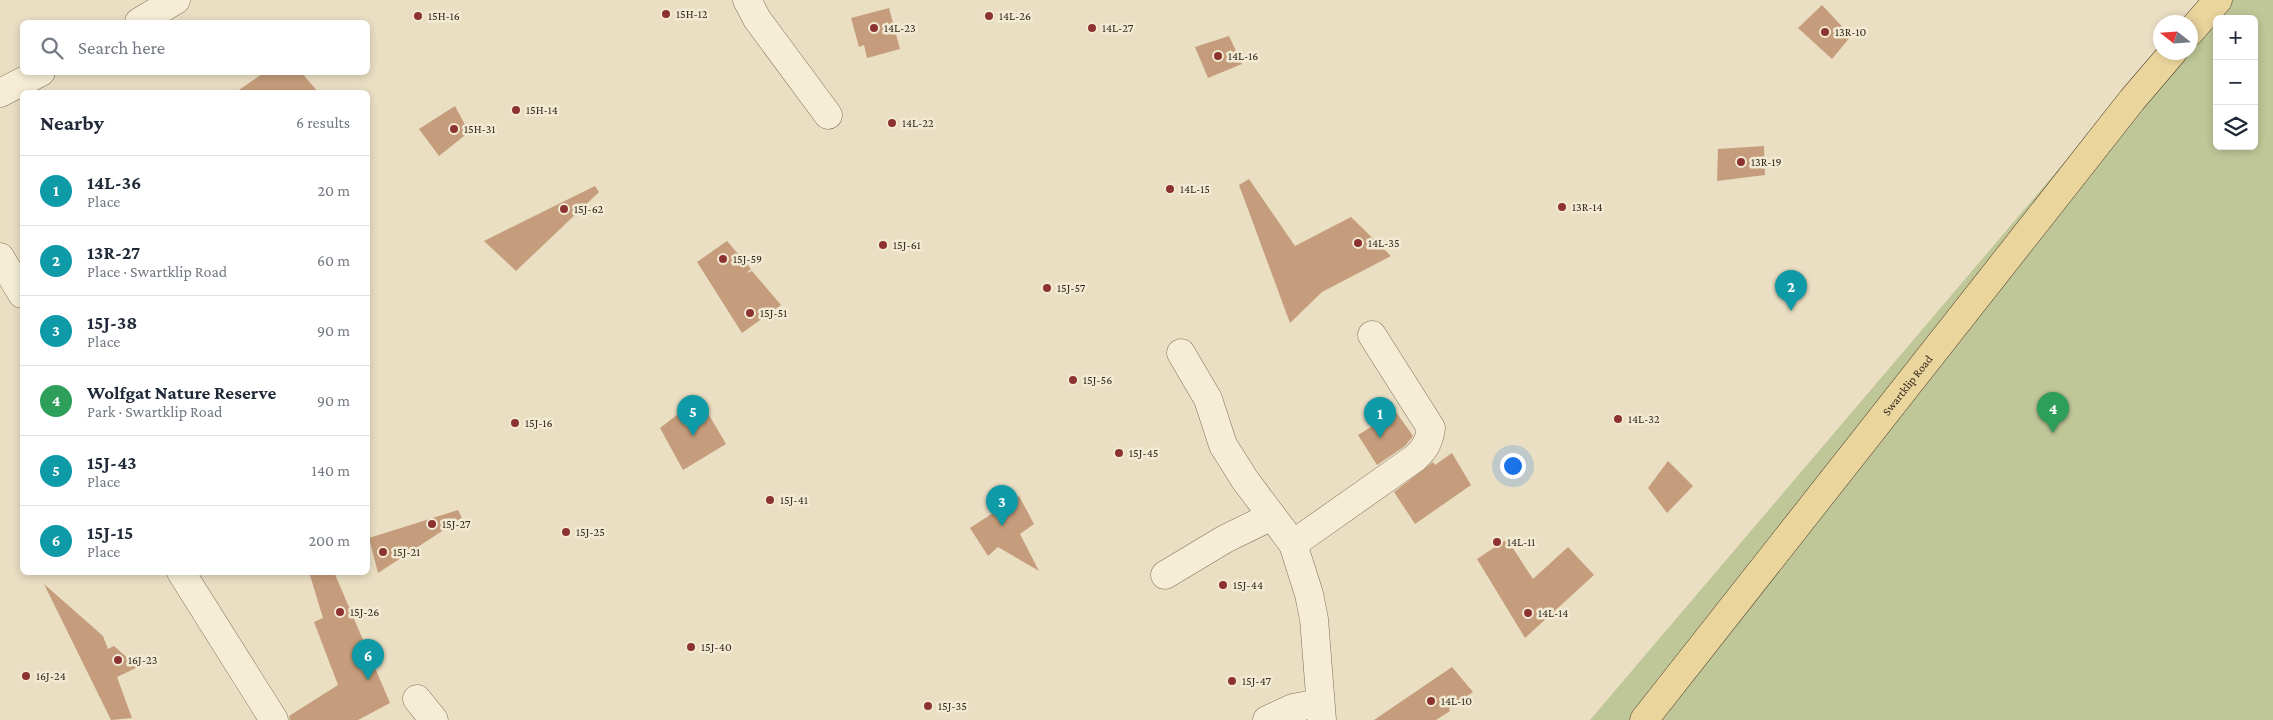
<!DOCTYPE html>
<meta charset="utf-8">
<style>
body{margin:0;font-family:"Crimson Pro",serif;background:#f6f6f7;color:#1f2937}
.controls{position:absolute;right:15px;top:15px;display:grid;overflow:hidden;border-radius:8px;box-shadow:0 2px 8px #0003}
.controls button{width:45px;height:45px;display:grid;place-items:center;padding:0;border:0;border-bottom:1px solid #e0e1e3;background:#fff;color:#1f2937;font:25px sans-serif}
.compass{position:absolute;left:2153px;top:15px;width:45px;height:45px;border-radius:50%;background:#fff;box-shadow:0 2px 8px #0003;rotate:287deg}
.you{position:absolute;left:1512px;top:465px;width:18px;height:18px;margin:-12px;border:4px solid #fff;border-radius:50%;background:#1a73e8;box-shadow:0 0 0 8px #1a73e833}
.badge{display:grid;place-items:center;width:32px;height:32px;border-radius:50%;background:#1a73e8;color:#fff;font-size:16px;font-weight:700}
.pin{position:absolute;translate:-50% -41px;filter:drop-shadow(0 1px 2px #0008)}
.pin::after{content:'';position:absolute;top:26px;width:18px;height:15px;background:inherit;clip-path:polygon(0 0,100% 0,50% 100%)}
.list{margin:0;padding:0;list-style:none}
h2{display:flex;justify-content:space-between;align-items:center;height:65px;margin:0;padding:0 20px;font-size:21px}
h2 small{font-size:16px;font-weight:400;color:#747a83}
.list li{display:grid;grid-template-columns:32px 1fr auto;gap:15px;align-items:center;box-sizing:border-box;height:70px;padding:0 20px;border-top:1px solid #e0e1e3}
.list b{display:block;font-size:19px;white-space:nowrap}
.list p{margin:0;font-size:16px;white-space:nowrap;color:#747a83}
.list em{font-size:16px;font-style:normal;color:#747a83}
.icon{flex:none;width:28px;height:28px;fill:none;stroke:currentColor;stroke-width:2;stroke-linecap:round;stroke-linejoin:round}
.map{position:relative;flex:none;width:2273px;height:720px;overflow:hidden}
.search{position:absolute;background:#fff;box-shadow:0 2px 8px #0003;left:20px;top:20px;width:350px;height:55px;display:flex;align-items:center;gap:12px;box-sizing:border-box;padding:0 18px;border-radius:8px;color:#747a83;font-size:19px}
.panel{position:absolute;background:#fff;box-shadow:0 2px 8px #0003;left:20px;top:90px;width:350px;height:485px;border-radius:8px}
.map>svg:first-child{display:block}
.green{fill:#bfc798;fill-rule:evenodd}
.building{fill:#c59d7c}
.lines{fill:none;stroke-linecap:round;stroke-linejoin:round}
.minor-casing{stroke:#82715b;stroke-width:29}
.primary-casing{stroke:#50402f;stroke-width:29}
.minor{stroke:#f5edd5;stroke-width:28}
.primary{stroke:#ead59d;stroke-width:28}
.poi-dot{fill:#8c3331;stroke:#f2ead2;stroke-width:2}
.labels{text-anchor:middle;stroke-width:5;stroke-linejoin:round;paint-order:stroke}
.poi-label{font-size:12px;fill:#33291e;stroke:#f2ead2;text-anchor:start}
.street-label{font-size:12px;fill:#33291e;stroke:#f2ead2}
</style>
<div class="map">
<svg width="2273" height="720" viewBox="0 0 2273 720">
<rect width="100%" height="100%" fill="#eadfc3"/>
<path class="green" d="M2203,0h70v720h-683l570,-670v2h30v-30zM2217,19h37v127h-37z"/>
<g class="building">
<path d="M1822,5l29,31 -19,23 -34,-31z"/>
<path d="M889,8l11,41 -33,9 -3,-13 -5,2 -8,-29z"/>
<path d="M1229,36l13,28 -34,14 -13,-31z"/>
<path d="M265,72h36l17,20h-82z"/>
<path d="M455,106l14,26 -30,24 -20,-27z"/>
<path d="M1764,146l1,29 -48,6 1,-32z"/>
<path d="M1249,179l46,67 56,-29 40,39 -69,36 -32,31 -51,-138z"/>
<path d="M595,186l4,6 -83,79 -32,-30z"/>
<path d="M727,241l24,28 -5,4 6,-2 29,34 -39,28 -45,-71z"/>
<path d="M699,398l27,46 -43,26 -23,-42z"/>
<path d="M1396,412l17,24 -8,10 -28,19 -19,-30z"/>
<path d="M1452,453l19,32 -56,39 -21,-32 39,-30 2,3z"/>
<path d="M1668,461l25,25 -26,27 -19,-25z"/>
<path d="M1019,496l15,28 -14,10 19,37 -41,-24 -10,9 -18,-28z"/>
<path d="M458,510l4,8 -84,55 -9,-35z"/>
<path d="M1507,539l26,40 35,-32 26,28 -69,63 -48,-79z"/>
<path d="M309,572h25l56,131 -32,17h-68l-1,-4 49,-31 -24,-63 9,-4z"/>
<path d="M44,584l59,52 5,13 6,-3 24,21 -21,10 15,41 -21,2z"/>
<path d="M1452,667l21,25 -24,17 1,2 -14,9h-62z"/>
</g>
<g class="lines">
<defs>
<g id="minor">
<path d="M747,0l10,19 71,96"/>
<path d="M139,22l37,-22"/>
<path d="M0,93l41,-21"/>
<path d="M0,257l22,37"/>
<path d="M1181,353l27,46 15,46 22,35 48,64"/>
<path d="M181,572l93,148"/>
<path d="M1165,575l60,-36 47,-23"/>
<path d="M417,699l17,21"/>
<path d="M1267,720l26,-12 27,-5"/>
<path d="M1322,720l-8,-101 -5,-25 -16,-50 122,-86c10,-9 14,-16 16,-30l-59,-93"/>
</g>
<g id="primary">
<path d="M2190,32l28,-32"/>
<path id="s1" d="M1644,720l488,-620 41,-48"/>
</g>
</defs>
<use href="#minor" class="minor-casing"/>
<use href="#primary" class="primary-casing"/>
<use href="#minor" class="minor"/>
<use href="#primary" class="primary"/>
</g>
<g class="poi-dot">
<circle cx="666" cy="14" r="5"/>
<circle cx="418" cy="16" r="5"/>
<circle cx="989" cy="16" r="5"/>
<circle cx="874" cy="28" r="5"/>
<circle cx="1092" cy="28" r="5"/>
<circle cx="1825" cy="32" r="5"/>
<circle cx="1218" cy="56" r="5"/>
<circle cx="516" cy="110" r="5"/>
<circle cx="892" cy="123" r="5"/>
<circle cx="454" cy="129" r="5"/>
<circle cx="1741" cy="162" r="5"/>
<circle cx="1170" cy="189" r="5"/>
<circle cx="1562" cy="207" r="5"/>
<circle cx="564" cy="209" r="5"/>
<circle cx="1358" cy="243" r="5"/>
<circle cx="883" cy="245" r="5"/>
<circle cx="723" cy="259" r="5"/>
<circle cx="1047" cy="288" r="5"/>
<circle cx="750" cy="313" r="5"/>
<circle cx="1073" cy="380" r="5"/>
<circle cx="1618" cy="419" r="5"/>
<circle cx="515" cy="423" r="5"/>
<circle cx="1119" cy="453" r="5"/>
<circle cx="770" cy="500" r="5"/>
<circle cx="432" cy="524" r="5"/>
<circle cx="566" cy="532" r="5"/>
<circle cx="1497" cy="542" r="5"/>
<circle cx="383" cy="552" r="5"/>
<circle cx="1223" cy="585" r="5"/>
<circle cx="340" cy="612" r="5"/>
<circle cx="1528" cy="613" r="5"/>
<circle cx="691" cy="647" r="5"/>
<circle cx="118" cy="660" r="5"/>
<circle cx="26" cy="676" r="5"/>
<circle cx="1232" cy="681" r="5"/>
<circle cx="1431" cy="701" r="5"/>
<circle cx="928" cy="706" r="5"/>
</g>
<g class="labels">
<g class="poi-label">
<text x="676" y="18">15H-12</text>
<text x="428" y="20">15H-16</text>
<text x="999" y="20">14L-26</text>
<text x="884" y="32">14L-23</text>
<text x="1102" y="32">14L-27</text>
<text x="1835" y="36">13R-10</text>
<text x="1228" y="60">14L-16</text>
<text x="526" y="114">15H-14</text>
<text x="902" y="127">14L-22</text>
<text x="464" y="133">15H-31</text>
<text x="1751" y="166">13R-19</text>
<text x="1180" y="193">14L-15</text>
<text x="1572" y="211">13R-14</text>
<text x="574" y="213">15J-62</text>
<text x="1368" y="247">14L-35</text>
<text x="893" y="249">15J-61</text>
<text x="733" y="263">15J-59</text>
<text x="1057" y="292">15J-57</text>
<text x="760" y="317">15J-51</text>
<text x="1083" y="384">15J-56</text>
<text x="1628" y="423">14L-32</text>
<text x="525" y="427">15J-16</text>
<text x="1129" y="457">15J-45</text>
<text x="780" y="504">15J-41</text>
<text x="442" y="528">15J-27</text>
<text x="576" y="536">15J-25</text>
<text x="1507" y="546">14L-11</text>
<text x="393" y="556">15J-21</text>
<text x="1233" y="589">15J-44</text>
<text x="350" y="616">15J-26</text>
<text x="1538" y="617">14L-14</text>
<text x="701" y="651">15J-40</text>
<text x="128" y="664">16J-23</text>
<text x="36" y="680">16J-24</text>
<text x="1242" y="685">15J-47</text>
<text x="1441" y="705">14L-10</text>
<text x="938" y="710">15J-35</text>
</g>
<g class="street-label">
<text dy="4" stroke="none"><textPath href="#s1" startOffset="426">Swartklip Road</textPath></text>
</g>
</g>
</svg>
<div class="controls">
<button>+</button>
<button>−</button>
<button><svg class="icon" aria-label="layers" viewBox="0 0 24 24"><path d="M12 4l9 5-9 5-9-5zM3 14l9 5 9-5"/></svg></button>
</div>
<svg class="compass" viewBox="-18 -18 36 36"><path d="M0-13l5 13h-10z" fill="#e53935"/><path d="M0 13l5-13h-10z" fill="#747a83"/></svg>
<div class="you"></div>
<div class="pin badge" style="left:1380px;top:438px;background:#0f9aa8">1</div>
<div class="pin badge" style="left:1791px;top:311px;background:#0f9aa8">2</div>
<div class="pin badge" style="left:1002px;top:526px;background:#0f9aa8">3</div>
<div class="pin badge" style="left:2053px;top:433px;background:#2e9e5b">4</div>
<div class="pin badge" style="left:693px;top:436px;background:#0f9aa8">5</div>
<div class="pin badge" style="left:368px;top:680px;background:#0f9aa8">6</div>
<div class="search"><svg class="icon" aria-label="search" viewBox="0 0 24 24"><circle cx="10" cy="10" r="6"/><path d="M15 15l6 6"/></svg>Search here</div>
<section class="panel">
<h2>Nearby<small>6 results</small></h2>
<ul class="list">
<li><span class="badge" style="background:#0f9aa8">1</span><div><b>14L-36</b><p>Place</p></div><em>20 m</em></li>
<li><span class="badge" style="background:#0f9aa8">2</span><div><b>13R-27</b><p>Place · Swartklip Road</p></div><em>60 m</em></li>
<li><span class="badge" style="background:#0f9aa8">3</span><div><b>15J-38</b><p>Place</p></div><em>90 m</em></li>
<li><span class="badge" style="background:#2e9e5b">4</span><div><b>Wolfgat Nature Reserve</b><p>Park · Swartklip Road</p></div><em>90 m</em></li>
<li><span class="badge" style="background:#0f9aa8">5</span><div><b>15J-43</b><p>Place</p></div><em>140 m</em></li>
<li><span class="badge" style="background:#0f9aa8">6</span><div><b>15J-15</b><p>Place</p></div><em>200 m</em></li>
</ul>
</section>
</div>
